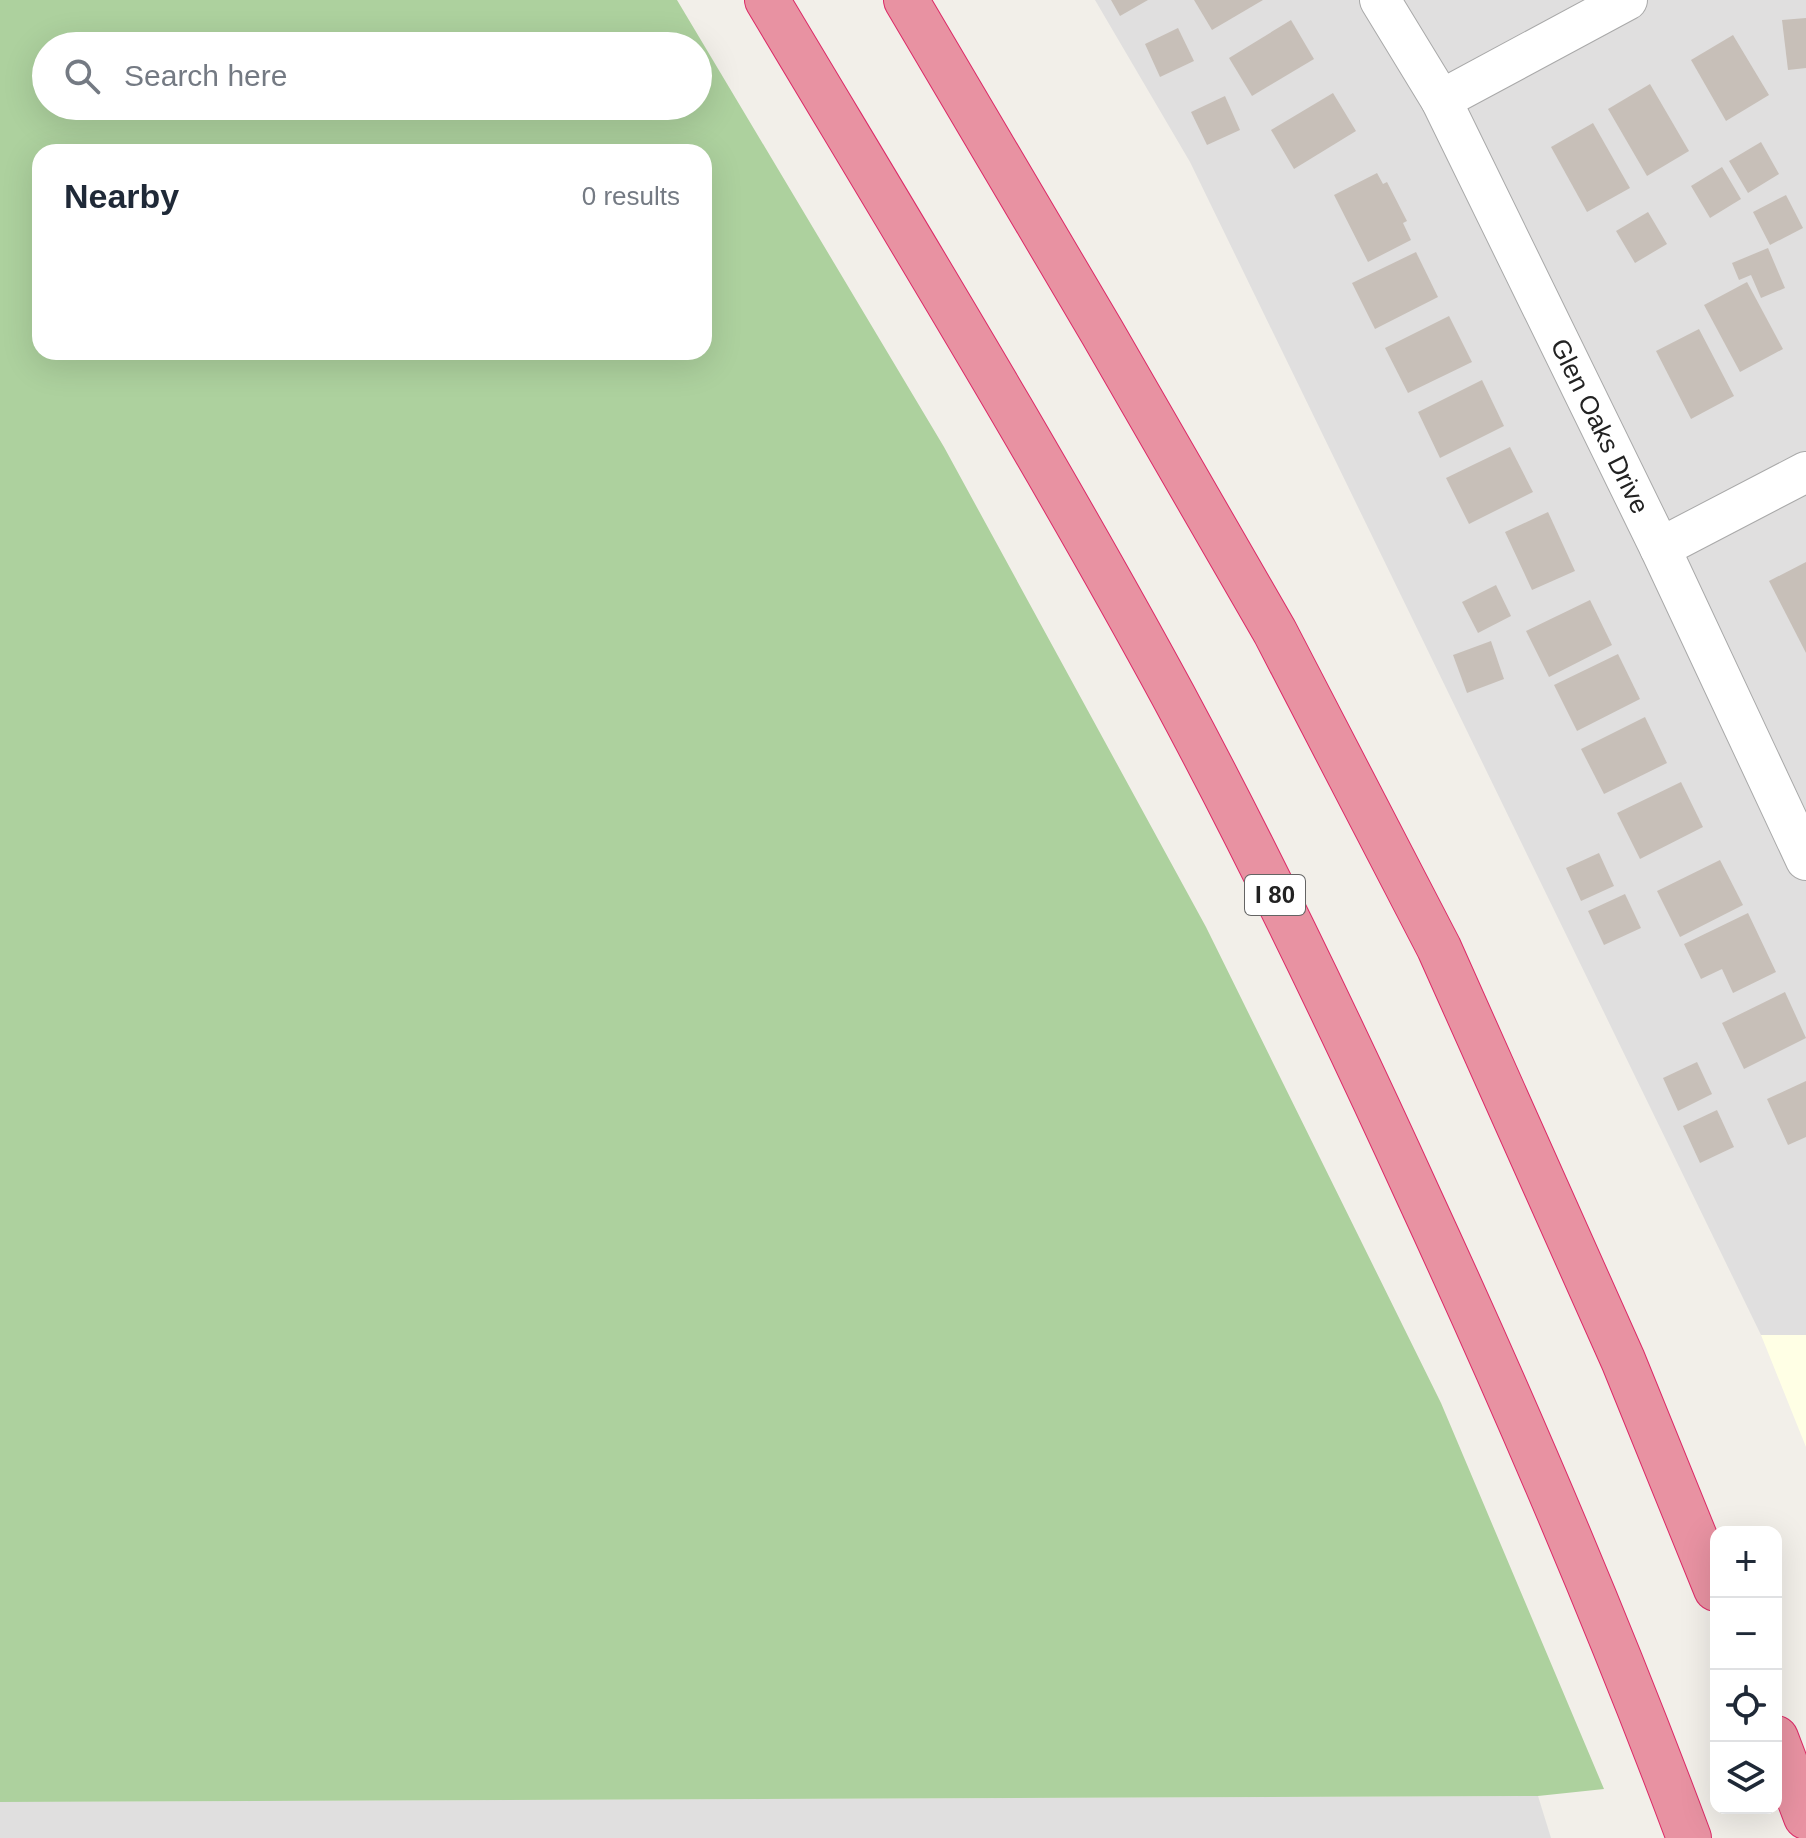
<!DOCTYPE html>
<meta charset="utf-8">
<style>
body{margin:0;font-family:Helvetica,sans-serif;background:#f6f6f7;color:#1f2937}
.controls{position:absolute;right:24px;bottom:24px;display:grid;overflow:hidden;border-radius:16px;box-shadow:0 8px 32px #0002}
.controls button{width:72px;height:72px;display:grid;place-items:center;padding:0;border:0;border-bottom:2px solid #e0e1e3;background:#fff;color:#1f2937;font:40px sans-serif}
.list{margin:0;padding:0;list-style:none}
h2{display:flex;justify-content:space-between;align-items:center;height:104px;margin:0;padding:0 32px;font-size:34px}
h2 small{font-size:26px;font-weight:400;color:#747a83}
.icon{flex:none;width:44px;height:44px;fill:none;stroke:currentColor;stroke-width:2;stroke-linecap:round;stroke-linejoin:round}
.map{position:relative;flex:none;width:1806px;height:1838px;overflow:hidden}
.search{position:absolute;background:#fff;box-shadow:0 8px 32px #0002;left:32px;top:32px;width:680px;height:88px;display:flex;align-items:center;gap:20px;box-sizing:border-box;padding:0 28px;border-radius:44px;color:#747a83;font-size:30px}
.panel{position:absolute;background:#fff;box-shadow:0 8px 32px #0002;left:32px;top:144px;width:680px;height:216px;border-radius:24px}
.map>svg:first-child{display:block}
.residential{fill:#e0dfdf}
.education{fill:#ffffe5}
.forest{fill:#add19e;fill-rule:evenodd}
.building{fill:#c7bfb8}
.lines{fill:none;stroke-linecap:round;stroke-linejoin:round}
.street-casing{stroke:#a9a9a9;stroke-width:42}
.highway-casing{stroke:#dc2a67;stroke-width:46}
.street{stroke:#fff;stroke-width:40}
.highway{stroke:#e892a2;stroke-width:44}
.labels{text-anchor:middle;stroke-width:8;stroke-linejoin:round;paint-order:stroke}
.shield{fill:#fff;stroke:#646464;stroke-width:2}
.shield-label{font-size:24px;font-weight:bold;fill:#222}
.street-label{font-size:26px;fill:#222;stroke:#fff}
</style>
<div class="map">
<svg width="1806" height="1838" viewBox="0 0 1806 1838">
<rect width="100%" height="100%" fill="#f2efe9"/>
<g class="residential">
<path d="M1095,0h711v1335h-45l-571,-1173z"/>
<path d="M1538,1796l13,42h-1551v-36z"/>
</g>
<path class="education" d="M1761,1335h45v112z"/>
<path class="forest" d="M0,0h677l267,447 262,480 235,476 163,386 -66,7 -1538,6zM46,46h652v60h-652zM40,152h664v200h-664z"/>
<g class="building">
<path d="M1111,0h37l-28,16z"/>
<path d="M1194,0h69l-51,30z"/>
<path d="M1806,18v50l-18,2 -6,-50z"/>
<path d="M1291,20l23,39 -62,37 -23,-38z"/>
<path d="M1178,28l16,33 -34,16 -15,-33z"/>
<path d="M1733,35l36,60 -43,26 -35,-61z"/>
<path d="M1650,84l39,67 -42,25 -39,-67z"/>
<path d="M1333,93l23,38 -62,38 -23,-39z"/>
<path d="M1225,96l15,34 -33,15 -16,-33z"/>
<path d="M1593,123l37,65 -43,24 -36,-65z"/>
<path d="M1761,142l18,32 -31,19 -19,-32z"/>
<path d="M1722,167l19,32 -31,19 -19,-32z"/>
<path d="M1377,173l6,11 4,-2 20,39 -4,2 8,17 -43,22 -34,-67z"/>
<path d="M1786,195l17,33 -33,17 -17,-33z"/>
<path d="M1648,212l19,32 -32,19 -19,-32z"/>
<path d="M1768,248l17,40 -24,10 -10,-23 -12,5 -7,-17z"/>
<path d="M1416,252l22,45 -63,32 -23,-46z"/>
<path d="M1747,282l36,67 -43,23 -36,-67z"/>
<path d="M1449,316l23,46 -64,31 -23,-45z"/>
<path d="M1699,329l35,67 -43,23 -35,-68z"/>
<path d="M1482,380l22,46 -64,32 -22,-46z"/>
<path d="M1510,447l23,45 -64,32 -23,-46z"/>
<path d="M1548,512l27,59 -43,19 -27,-58z"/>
<path d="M1806,562v91l-37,-72z"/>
<path d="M1496,585l15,31 -33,17 -16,-31z"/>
<path d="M1590,600l22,45 -63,32 -23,-46z"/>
<path d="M1491,641l13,38 -37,14 -14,-38z"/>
<path d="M1618,654l22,45 -63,32 -23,-46z"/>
<path d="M1645,717l22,46 -63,31 -23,-45z"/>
<path d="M1681,782l22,45 -63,32 -23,-46z"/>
<path d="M1599,853l15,33 -33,15 -15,-33z"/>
<path d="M1720,860l23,45 -63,32 -23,-46z"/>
<path d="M1625,894l16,34 -37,17 -16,-34z"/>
<path d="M1748,913l28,59 -43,21 -11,-24 -21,10 -17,-35z"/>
<path d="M1785,992l21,46 -62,31 -22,-46z"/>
<path d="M1697,1062l15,32 -34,17 -15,-33z"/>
<path d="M1806,1081v56l-18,8 -21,-46z"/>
<path d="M1717,1110l17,37 -34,16 -17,-37z"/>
</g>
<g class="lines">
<defs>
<g id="street">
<path d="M1380,0l61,100 219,448 146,312"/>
<path d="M1441,100l186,-100"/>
<path d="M1660,548l146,-76"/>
</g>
<g id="highway">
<path d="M767,0c138,231 279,461 407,697 88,164 169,333 246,502 97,210 188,422 269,639"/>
<path d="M906,0l196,332 173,300 164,316 184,412 93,229"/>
<path d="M1776,1738l30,79"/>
</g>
</defs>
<use href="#street" class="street-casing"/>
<use href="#highway" class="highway-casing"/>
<use href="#street" class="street"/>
<use href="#highway" class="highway"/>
</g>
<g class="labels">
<rect class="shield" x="1245" y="875" width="60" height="40" rx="6"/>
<g class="shield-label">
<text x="1275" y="903">I 80</text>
</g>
<g class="street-label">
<text transform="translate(1600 426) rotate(64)" y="9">Glen Oaks Drive</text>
</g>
</g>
</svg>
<div class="controls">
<button>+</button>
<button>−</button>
<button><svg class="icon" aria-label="locate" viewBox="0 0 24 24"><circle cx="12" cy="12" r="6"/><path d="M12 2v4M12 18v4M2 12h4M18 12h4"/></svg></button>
<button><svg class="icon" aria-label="layers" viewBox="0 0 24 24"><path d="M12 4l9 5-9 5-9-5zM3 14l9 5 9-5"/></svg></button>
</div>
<div class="search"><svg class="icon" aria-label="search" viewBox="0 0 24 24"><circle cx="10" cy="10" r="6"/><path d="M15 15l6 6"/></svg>Search here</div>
<section class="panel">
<h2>Nearby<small>0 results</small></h2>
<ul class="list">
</ul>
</section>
</div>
